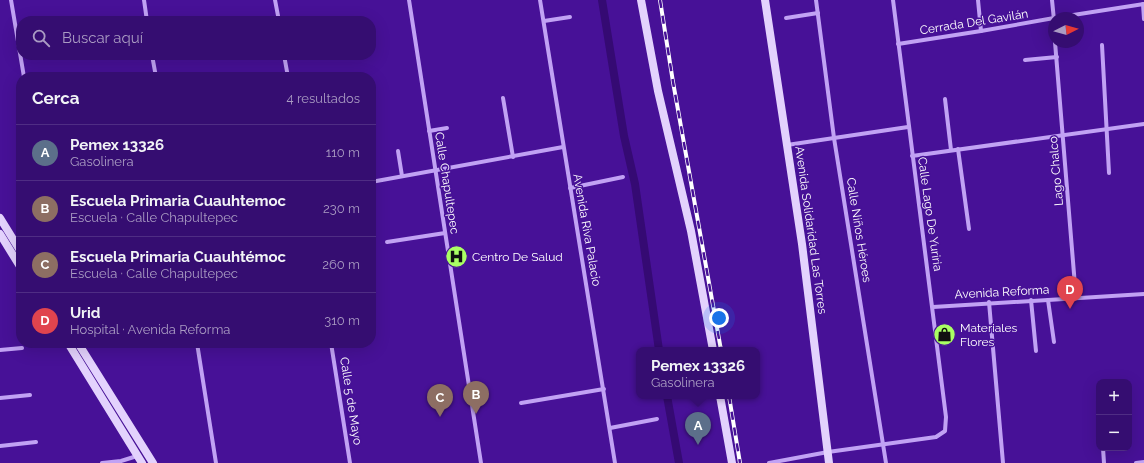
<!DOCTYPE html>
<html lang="es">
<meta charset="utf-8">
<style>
body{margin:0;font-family:Raleway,sans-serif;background:#401b79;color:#f1f3f6}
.controls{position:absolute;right:12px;bottom:12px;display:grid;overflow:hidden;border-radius:8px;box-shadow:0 4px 16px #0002}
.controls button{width:36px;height:36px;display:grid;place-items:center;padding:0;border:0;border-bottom:1px solid #4f2d84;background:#350d71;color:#f1f3f6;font:20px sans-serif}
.compass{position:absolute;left:1048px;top:12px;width:36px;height:36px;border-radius:50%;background:#350d71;box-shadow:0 4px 16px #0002;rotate:84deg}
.you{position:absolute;left:719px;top:318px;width:14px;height:14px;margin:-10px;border:3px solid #fff;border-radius:50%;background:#1a73e8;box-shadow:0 0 0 6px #1a73e833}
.badge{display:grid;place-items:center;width:26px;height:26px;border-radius:50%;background:#d93025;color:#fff;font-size:13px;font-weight:700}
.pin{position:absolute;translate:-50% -33px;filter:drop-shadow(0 1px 2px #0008)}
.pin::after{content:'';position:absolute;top:21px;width:14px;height:12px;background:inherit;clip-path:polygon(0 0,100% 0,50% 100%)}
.popup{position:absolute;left:636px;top:347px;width:124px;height:52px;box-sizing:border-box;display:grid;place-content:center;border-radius:8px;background:#350d71;filter:drop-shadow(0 1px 3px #0005);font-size:13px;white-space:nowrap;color:#aa9cc3}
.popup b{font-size:15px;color:#f1f3f6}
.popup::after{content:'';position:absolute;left:50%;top:100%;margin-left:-8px;border:8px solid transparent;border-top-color:#350d71}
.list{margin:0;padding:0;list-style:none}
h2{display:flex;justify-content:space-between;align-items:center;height:52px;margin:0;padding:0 16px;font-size:17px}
h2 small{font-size:13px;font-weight:400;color:#aa9cc3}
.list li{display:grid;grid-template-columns:26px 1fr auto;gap:12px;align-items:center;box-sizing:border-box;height:56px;padding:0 16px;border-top:1px solid #4f2d84}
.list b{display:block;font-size:15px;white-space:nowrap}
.list p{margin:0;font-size:13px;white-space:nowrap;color:#aa9cc3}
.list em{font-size:13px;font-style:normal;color:#aa9cc3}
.icon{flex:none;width:22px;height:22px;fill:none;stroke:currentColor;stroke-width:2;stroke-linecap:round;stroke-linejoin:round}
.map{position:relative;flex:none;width:1144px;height:463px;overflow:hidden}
.search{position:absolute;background:#350d71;box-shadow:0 4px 16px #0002;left:16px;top:16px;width:360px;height:44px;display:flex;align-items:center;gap:10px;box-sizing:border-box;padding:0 14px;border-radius:16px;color:#aa9cc3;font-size:15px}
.panel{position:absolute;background:#350d71;box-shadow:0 4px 16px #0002;left:16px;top:72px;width:360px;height:276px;border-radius:16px}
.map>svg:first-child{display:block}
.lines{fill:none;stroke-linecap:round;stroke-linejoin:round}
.canal{stroke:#350a73;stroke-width:8}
.minor{stroke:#c1a2f4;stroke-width:4}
.secondary{stroke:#e3d2fd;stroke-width:8}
.rail-casing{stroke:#fff;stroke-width:4}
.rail{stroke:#471197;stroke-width:2.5;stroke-dasharray:8;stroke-linecap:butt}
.labels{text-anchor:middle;stroke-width:3;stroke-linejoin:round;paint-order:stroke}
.street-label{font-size:12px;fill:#fff;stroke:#471197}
.poi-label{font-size:12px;fill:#fff;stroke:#471197;text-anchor:start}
</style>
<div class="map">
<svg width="1144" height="463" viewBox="0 0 1144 463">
<rect width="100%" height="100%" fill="#471197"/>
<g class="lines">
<g class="canal">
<path d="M602,0l22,136 11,48 24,166"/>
<path d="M667,396l12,67"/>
</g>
<g class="minor">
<path d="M11,0l13,77"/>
<path d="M144,0l3,21"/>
<path d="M275,0l4,21"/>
<path d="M409,0l72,463"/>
<path d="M540,0l75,463"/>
<path d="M816,0l18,138 52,325"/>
<path d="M978,0l3,31"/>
<path d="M1052,0l2,20"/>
<path d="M1143,4l1,15"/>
<path d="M786,18l32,-5"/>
<path d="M1054,18l90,-14"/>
<path d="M544,21l26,-4"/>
<path d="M1055,42l21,256"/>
<path d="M898,44l83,-13 73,-13"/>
<path d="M1102,45l7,128"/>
<path d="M152,55l4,22"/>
<path d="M284,55l4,22"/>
<path d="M1025,60l32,-3"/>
<path d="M503,98l10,59"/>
<path d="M945,99l6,51"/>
<path d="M429,131l18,-3"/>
<path d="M787,145l121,-18"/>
<path d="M958,149l11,80"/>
<path d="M398,151l4,25"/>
<path d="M912,156l232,-32"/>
<path d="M371,182l192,-35"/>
<path d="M570,188l53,-11"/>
<path d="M387,242l58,-9"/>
<path d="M1031,300l5,51"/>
<path d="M1048,300l6,42"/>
<path d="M989,302l14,161"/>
<path d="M933,307l211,-13"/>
<path d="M197,343l19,120"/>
<path d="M331,343l19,120"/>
<path d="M0,350l22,-2"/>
<path d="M0,398l30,-3"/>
<path d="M521,403l83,-14"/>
<path d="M610,428l47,-9"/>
<path d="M0,446l36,-4"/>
<path d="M1103,448l1,15"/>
<path d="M102,463l19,-2 16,-5"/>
<path d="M769,463l59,-11 108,-15 9,-6 1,-14 -53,-417"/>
<path d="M1136,463l8,-1"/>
</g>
<g class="secondary">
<path d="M641,0l17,91 33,140 22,119"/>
<path d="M765,0l37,244 27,219"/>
<path d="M0,218l21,34"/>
<path d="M0,234l21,34"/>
<path d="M68,343l74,120"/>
<path d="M78,343l75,120"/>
<path d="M720,396l12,67"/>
</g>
<defs>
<g id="rail">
<path d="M660,0l13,82 48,268"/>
<path d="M729,396l11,67"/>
</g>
</defs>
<use href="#rail" class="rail-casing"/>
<use href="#rail" class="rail"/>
</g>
<defs>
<symbol id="hospital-disc" viewBox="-11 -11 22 22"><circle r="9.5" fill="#aaff64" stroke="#471197"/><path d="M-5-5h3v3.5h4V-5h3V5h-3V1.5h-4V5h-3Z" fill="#111"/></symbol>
<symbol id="shop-disc" viewBox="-11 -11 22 22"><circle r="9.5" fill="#aaff64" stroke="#471197"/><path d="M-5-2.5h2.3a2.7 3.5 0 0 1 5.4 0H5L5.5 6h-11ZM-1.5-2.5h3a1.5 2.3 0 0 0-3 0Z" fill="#111"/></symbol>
</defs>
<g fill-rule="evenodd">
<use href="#hospital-disc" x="444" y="244" width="25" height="25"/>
<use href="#shop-disc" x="932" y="322" width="25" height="25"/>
</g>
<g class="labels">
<g class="street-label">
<text transform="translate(974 22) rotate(-9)" y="4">Cerrada Del Gavilán</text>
<text transform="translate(1056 171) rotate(-95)" y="4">Lago Chalco</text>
<text transform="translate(447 183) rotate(81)" y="4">Calle Chapultepec</text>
<text transform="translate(930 214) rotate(82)" y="4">Calle Lago De Yuriria</text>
<text transform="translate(587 230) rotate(80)" y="4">Avenida Riva Palacio</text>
<text transform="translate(811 230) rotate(82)" y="4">Avenida Solidaridad Las Torres</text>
<text transform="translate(859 230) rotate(81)" y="4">Calle Niños Héroes</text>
<text transform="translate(1002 292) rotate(-3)" y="4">Avenida Reforma</text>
<text transform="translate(351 401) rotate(81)" y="4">Calle 5 de Mayo</text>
</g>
<g class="poi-label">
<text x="472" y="261">Centro De Salud</text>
<text x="960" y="332">Materiales<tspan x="960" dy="14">Flores</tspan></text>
</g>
</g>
</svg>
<div class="controls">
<button>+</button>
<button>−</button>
</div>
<svg class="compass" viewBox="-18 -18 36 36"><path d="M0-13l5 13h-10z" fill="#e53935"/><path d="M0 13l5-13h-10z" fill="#aa9cc3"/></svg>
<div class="you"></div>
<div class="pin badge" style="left:698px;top:445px;background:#5c6f8a">A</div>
<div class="popup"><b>Pemex 13326</b>Gasolinera</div>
<div class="pin badge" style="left:476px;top:414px;background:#8d6e63">B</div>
<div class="pin badge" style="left:440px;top:417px;background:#8d6e63">C</div>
<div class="pin badge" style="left:1070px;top:309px;background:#e0444e">D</div>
<div class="search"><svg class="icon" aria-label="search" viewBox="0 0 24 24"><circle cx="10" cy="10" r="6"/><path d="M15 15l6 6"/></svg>Buscar aquí</div>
<section class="panel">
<h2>Cerca<small>4 resultados</small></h2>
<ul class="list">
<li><span class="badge" style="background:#5c6f8a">A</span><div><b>Pemex 13326</b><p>Gasolinera</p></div><em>110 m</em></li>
<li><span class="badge" style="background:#8d6e63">B</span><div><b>Escuela Primaria Cuauhtemoc</b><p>Escuela · Calle Chapultepec</p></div><em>230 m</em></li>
<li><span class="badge" style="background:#8d6e63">C</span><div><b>Escuela Primaria Cuauhtémoc</b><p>Escuela · Calle Chapultepec</p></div><em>260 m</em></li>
<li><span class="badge" style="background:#e0444e">D</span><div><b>Urid</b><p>Hospital · Avenida Reforma</p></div><em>310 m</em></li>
</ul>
</section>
</div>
